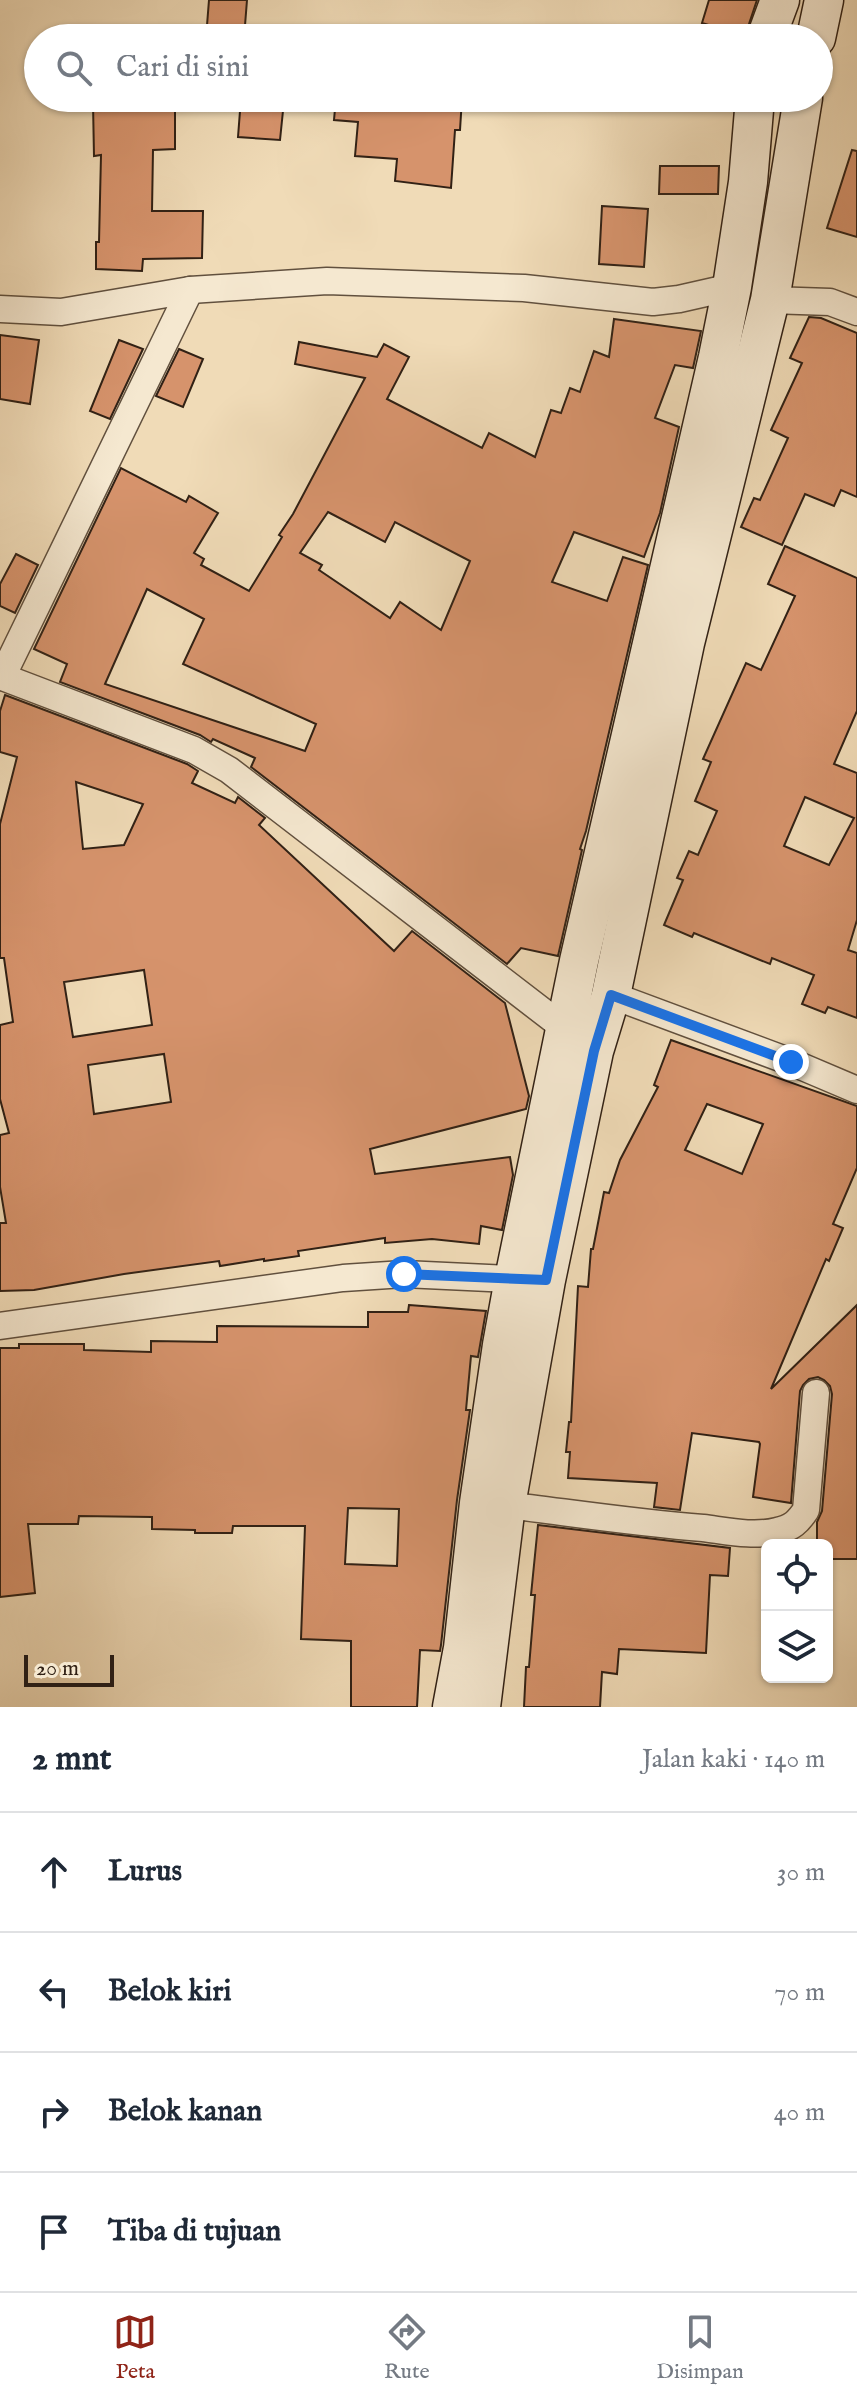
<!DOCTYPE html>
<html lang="id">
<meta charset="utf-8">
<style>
body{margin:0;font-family:"IM FELL English",serif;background:#f6f6f7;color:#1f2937}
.controls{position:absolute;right:24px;bottom:24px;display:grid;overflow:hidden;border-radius:12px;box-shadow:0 2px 6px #0004}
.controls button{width:72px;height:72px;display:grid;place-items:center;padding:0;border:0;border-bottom:2px solid #e0e1e3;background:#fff;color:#1f2937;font:40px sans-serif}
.scale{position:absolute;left:24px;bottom:20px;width:90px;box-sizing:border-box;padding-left:8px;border:4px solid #312115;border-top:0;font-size:22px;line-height:28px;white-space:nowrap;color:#312115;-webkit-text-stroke:6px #f5e8d0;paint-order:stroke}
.stop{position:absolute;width:24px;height:24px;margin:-18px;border:6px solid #1a73e8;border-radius:50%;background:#fff}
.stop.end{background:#1a73e8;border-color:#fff;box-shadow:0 2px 8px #0008}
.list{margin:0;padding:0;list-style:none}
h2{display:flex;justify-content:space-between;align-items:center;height:104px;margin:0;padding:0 32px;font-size:34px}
h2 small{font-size:26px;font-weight:400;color:#747a83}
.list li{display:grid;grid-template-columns:52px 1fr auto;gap:24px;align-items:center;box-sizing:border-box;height:120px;padding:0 32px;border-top:2px solid #e0e1e3}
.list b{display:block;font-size:30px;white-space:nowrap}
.list em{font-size:26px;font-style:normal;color:#747a83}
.icon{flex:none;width:44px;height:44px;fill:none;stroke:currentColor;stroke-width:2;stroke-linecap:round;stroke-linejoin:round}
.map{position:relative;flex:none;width:857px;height:1707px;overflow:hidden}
.search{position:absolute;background:#fff;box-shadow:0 2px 6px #0004;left:24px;right:24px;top:24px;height:88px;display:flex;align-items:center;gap:20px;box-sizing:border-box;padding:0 28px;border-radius:44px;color:#747a83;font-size:30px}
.sheet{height:584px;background:#fff}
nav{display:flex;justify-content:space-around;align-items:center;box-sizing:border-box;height:112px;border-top:2px solid #e0e1e3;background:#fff;font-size:22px;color:#747a83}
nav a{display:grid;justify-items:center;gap:4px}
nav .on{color:#8f2418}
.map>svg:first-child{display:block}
.building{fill:#d6936c;stroke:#312115;stroke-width:2;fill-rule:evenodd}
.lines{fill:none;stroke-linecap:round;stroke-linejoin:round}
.minor-casing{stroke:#61503e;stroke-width:29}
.secondary-casing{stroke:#312115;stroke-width:41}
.minor{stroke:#f5e8d0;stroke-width:26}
.secondary{stroke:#f5e8d0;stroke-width:38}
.route{stroke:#1a73e8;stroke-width:10}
</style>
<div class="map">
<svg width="857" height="1707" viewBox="0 0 857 1707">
<rect width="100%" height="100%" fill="#f0dbb7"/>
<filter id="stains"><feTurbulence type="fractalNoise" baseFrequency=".0025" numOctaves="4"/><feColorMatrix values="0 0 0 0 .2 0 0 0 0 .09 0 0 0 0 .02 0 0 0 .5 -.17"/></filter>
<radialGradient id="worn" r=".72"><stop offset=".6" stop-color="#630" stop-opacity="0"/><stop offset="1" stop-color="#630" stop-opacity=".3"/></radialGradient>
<g class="building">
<path d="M209,0h38l-3,38h-38z"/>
<path d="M709,0h48l-12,36 -43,-13z"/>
<path d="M241,98l43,3 -4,39 -42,-3z"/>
<path d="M336,98h126l-2,32h-5l-4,58 -56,-7 2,-22 -42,-3 3,-34 -24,-2z"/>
<path d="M118,102v2l23,-1v5h34v41l-22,1 -1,61h51l-1,47 -59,1 -1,12 -46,-2v-27h3l2,-87 -7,1 -1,-53z"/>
<path d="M852,150l5,1v86l-30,-9z"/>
<path d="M660,166h59l-1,28h-59z"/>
<path d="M602,206l46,3 -4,58 -45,-3z"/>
<path d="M809,317l12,1 36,15v164l-16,-7 -7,16 -29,-12 -23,51 -41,-18 13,-29 6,2 28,-62 -17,-8 31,-67 -12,-5z"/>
<path d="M614,319l87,12 -8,37 -18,-3 -20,53 24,9 -19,86 -16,44 -70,-25 -22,50 55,19 16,-44 25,8 -62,266 -6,18 2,1 -24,106 -37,-8 -14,16 -256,-197 4,-9 -42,-19 -2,3 -11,-7 -140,-53 7,-18 -33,-15 87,-181 65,34 3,-6 29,17 -24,40 10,6 -3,6 48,26 33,-54 -3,-2 14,-21 72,-136 -70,-14 4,-22 78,15 7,-13 25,13 -22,42 95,49 7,-15 46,24 16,-47 10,3 9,-25 10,4 14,-41 15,6zM328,512l57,30 10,-20 75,39 -29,69 -41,-28 -10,16 -71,-48 3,-5 -22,-12zM147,589l57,30 -21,45 133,60 -11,27 -200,-67z"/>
<path d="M0,335l39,5 -9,64 -30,-5z"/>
<path d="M119,340l24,9 -33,70 -20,-8z"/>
<path d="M179,349l24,10 -20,48 -27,-11z"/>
<path d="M785,546l72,32v133l-23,53 23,9v147l-9,30 9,3v65l-29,-11 -3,6 -23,-9 12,-29 -42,-17 -2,6 -76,-31 -2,4 -28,-12 19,-45 -6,-2 12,-27 9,4 19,-44 -22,-10 16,-39 -8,-3 43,-96 15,7 34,-74 -27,-12zM805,797l49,21 -25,47 -45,-19z"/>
<path d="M16,554l22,11 -23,48 -15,-7v-22z"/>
<path d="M5,695l182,69 11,7 -6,12 43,20 3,-6 27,21 -6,7 135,126 18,-20 93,72 24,93 -3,13 -156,40 5,25 135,-17 3,18 -11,55 -21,-4 -2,18 -47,-5 -47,4v-5l-87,13 1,5 -35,5v-2l-44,7 -1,-5 -95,13 -90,16 -34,1v-68h6l-6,-36v-52l9,-2 -9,-34v-74l13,-3 -9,-64h-4v-134l17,-67 -17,-5v-41zM76,782l67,22 -19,41 -41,4zM144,970l8,55 -79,12 -9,-55zM164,1054l7,48 -77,12 -6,-49z"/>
<path d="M671,1040l186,66v62l-24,56 10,4 -14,33 -3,-2 -55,130 86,-84v254h-30v-14h-10v-23l5,-11 10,-117 -2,-8 -6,-6 -6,-3 -9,2 -6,6 -3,6 -9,112 -38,-6 7,-53 -1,-2 -67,-9 -12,77 -26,-3 3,-24 -89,-5 2,-26h-4l3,-30h2l7,-136 10,1 3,-38h2l11,-57 5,1 11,-33 38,-73 -4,-2zM707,1104l56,20 -21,50 -57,-24z"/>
<path d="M409,1305l77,6 -8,46 -7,-1 -5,54h4l-13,90 -16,145 -1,6 -20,-1 -3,57h-66v-66l-50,-2 4,-113h-72l-1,7h-37v-3l-43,-1v-12l-73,-1 -1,8h-50l7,69 -35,4v-249h19v-4h65v6l67,2v-11l66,1v-16l151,1v-15h40zM348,1508l51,1 -2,57 -52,-2z"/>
<path d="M538,1525l192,23 -2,28 -18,-1 -4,78 -87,-4 -2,25 -15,-2 -2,35h-76l2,-40h3l6,-72h-4z"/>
</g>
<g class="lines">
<defs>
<g id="minor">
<path d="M770,300l60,2 27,10"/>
<path d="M0,309l61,3 129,-22 137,-9 197,7 129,14 26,-3 53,-12"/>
<path d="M0,676l194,74 35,20 347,267"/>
<path d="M2,677l188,-387"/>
<path d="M611,995l180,67 66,28"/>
<path d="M0,1326l343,-48 61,-4 125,6"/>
<path d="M506,1505c66,8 131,18 197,23 24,3 51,9 74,3 15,-3 21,-9 29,-21l10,-117"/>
</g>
<g id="secondary">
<path d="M766,38l14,-38"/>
<path d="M816,38l8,-38"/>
<path d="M452,1707l11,-59 16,-145 23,-158 12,-66 65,-318 139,-604 14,-70 16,-105 7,-84"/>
<path d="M481,1707l25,-202 40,-225 48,-229 17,-56 74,-352 85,-343 33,-202"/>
</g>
</defs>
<use href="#minor" class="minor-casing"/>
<use href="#secondary" class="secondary-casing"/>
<use href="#minor" class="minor"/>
<use href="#secondary" class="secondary"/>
</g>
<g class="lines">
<path class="route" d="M404,1274l142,6 48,-229 17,-56 180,67"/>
</g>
<rect width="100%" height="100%" filter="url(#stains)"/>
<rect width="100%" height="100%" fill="url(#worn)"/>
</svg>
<div class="controls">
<button><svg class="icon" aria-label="locate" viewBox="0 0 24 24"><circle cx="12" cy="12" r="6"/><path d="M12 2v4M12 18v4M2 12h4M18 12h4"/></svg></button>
<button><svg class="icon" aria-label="layers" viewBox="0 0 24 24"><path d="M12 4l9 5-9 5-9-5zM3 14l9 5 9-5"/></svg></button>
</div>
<div class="scale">20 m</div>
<div class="stop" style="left:404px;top:1274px"></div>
<div class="stop end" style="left:791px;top:1062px"></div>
<div class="search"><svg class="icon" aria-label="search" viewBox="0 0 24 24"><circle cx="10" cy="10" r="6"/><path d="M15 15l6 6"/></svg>Cari di sini</div>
</div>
<section class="sheet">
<h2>2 mnt<small>Jalan kaki · 140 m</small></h2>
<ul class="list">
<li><svg class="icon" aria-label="ahead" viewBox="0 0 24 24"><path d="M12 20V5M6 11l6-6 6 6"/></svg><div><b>Lurus</b></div><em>30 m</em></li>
<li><svg class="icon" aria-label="left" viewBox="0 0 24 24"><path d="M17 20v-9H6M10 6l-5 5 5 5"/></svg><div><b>Belok kiri</b></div><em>70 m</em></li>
<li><svg class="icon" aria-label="right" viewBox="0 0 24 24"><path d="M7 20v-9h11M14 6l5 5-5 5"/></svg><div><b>Belok kanan</b></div><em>40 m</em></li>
<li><svg class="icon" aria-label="arrive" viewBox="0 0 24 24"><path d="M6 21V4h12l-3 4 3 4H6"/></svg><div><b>Tiba di tujuan</b></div></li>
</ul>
</section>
<nav>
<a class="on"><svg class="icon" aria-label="map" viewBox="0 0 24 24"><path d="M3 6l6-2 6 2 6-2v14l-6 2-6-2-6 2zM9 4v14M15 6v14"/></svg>Peta</a>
<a><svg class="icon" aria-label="directions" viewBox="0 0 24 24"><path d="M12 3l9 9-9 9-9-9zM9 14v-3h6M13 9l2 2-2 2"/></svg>Rute</a>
<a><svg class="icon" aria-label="saved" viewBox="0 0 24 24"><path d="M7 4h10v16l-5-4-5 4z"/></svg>Disimpan</a>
</nav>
